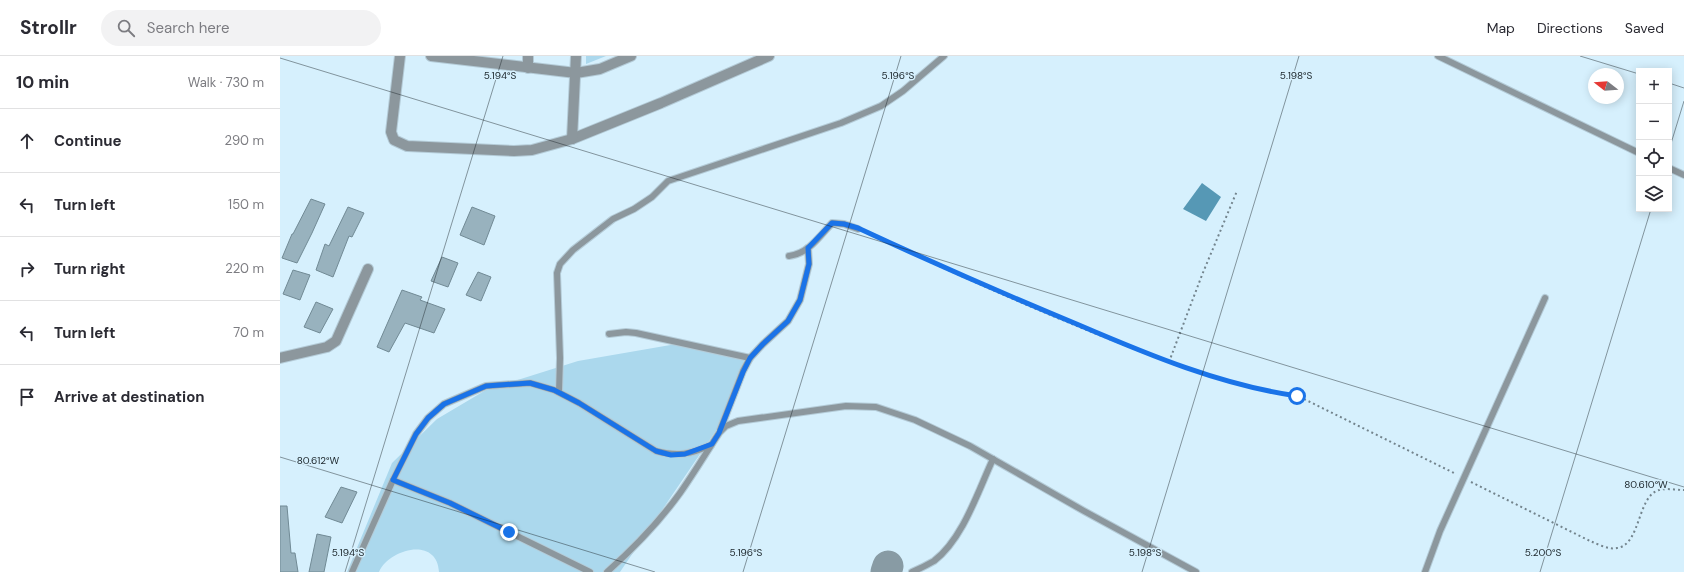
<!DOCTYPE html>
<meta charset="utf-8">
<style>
body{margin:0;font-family:"DM Sans",sans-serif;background:#f2f2f3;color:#2b2b33}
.controls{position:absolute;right:12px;top:12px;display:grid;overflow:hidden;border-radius:0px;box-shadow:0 2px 10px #0003}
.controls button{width:36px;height:36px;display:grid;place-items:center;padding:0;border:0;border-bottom:1px solid #e1e1e2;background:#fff;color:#2b2b33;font:20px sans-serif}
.compass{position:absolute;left:1308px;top:12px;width:36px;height:36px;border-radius:50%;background:#fff;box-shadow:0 2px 10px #0003;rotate:287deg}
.stop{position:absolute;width:12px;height:12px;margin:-9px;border:3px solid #1a73e8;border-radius:50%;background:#fff}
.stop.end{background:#1a73e8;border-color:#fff;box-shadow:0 1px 4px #0008}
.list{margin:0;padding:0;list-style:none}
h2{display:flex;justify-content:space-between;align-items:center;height:52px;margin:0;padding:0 16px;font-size:17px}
h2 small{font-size:13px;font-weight:400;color:#7c7c81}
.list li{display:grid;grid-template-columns:26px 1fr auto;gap:12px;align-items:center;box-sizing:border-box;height:64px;padding:0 16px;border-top:1px solid #e1e1e2}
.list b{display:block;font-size:15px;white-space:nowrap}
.list em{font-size:13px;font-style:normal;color:#7c7c81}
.icon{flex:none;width:22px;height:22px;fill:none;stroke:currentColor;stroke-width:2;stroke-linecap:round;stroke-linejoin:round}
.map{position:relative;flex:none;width:1404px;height:516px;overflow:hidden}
header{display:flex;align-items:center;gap:24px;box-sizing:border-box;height:56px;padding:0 20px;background:#fff;border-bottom:1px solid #e1e1e2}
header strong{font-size:19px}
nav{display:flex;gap:22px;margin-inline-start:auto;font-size:14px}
.search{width:280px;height:36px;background:#f2f2f3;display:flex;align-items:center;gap:10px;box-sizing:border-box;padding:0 14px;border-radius:22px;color:#7c7c81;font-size:15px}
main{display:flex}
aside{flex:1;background:#fff}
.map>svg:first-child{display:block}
.green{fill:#abd8ed}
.water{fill:#5698b5}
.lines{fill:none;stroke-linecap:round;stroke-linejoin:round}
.taxiway{stroke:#889ba4;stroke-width:31}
.building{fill:#98b2be;stroke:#718a95}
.lane-casing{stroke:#b4cbd7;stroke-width:8}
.street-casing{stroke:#b4cbd7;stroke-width:12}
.path{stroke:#73848d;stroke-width:2;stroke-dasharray:2 3;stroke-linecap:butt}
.lane{stroke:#8c979d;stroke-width:6}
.street{stroke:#8c979d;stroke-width:10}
.route{stroke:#1a73e8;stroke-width:5}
.ticks{fill:none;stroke:#1a2429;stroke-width:1;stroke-opacity:0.45}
.ticks-label{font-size:10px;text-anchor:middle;fill:#1a2429;stroke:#d6f0fd;stroke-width:3;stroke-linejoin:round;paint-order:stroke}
</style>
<header>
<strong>Strollr</strong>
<div class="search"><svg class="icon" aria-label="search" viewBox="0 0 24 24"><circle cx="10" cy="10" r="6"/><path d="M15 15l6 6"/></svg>Search here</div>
<nav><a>Map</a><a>Directions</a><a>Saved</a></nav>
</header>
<main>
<aside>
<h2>10 min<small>Walk · 730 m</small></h2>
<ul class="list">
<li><svg class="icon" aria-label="ahead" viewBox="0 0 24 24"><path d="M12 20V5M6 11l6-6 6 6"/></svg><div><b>Continue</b></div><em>290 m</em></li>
<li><svg class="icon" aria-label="left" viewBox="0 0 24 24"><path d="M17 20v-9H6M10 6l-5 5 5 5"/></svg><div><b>Turn left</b></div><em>150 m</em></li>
<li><svg class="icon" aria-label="right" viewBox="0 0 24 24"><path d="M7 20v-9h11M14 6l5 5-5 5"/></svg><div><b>Turn right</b></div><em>220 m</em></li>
<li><svg class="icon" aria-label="left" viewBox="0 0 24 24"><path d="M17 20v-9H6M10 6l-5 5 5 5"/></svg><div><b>Turn left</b></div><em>70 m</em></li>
<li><svg class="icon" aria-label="arrive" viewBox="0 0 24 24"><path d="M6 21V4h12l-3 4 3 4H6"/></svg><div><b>Arrive at destination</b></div></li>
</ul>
</aside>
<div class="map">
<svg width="1404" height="516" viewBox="0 0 1404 516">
<rect width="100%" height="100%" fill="#d6f0fd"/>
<g class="green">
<path d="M306,0h20l-20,8z"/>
<path d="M402,287l63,15 -28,71 -97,143h-181c-2,-36 -50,-23 -60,0h-32l45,-109 45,-44 49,-29 92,-29z"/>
</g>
<path class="water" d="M922,127l19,14 -15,24 -23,-12z"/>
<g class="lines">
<path class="taxiway" d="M606,516l2,-6"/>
</g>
<g class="building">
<path d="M31,143l14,5 -13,29 -15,30 -15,-5 10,-24h1z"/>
<path d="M68,151l16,6 -12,24 -3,-1 -16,41 -17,-7 9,-26 4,2z"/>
<path d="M192,151l23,9 -11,29 -24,-10z"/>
<path d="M162,201l16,6 -10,24 -17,-6z"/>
<path d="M13,214l17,5 -10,25 -17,-6z"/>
<path d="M198,216l13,5 -10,24 -15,-6z"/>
<path d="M122,234l20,7 -2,3 25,9 -11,24 -29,-10 -16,29 -12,-5z"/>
<path d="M36,246l17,7 -13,24 -16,-6z"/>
<path d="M61,431l16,5 -15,31 -17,-6z"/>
<path d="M0,450h7l4,47h4l3,19h-18z"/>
<path d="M37,478l14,3 -7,35h-15z"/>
</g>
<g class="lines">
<defs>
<g id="lane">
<path d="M1158,0l201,97"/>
<path d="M1389,112l15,7"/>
<path d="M509,200c19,-2 30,-19 43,-33l12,1 14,5"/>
<path d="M329,278l17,-2 10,1 114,25"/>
<path d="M279,336l1,-34 -3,-85 3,-9 13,-14 40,-31 21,-10 18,-12 16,-16 173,-58 40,-17 22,-15 41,-35"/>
<path d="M440,374l23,-59 7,-13 13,-14 25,-23 12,-21 9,-36 -1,-16"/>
<path d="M113,424l57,23 140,69"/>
<path d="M72,516l41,-92 23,-46 12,-16 16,-14 42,-18 44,-3 24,7 25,13 77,48c22,6 35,3 55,-6"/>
<path d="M327,516c27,-24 52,-50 73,-79 14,-20 26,-40 39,-60l7,-7 12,-5 108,-15 30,1 39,13 55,26 114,65 112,61"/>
<path d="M632,516c7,-3 15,-7 22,-11 29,-22 44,-70 59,-102"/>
<path d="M1145,516l15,-41 105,-233"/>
</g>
<g id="street">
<path d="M120,0l-9,76 3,8 13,6 107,5 18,-1 40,-11 89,-36 108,-47"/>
<path d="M151,0l145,17 24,-4 31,-13"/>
<path d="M248,12v-12"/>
<path d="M292,83l4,-83"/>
<path d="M0,302l47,-11 9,-6 32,-72"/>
</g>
</defs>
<use href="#lane" class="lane-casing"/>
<use href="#street" class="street-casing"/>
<g class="path">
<path d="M586,176c100,47 200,92 303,130 33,12 67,22 102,30 12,3 23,3 35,8l150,74"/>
<path d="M889,306l33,-87 35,-84"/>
<path d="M1191,426l119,59c8,3 18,9 27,7 24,-3 20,-52 42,-58 7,-2 17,0 25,0"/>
</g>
<use href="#lane" class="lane"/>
<use href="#street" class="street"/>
</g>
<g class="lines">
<path class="route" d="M229,476l-59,-29 -57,-23 23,-46 12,-16 16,-14 42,-18 44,-3 24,7 25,13 77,48 15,4 14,-1 27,-10 7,-11 24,-61 7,-14 13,-14 25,-23 12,-21 9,-36 -1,-16 24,-25 12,1 14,4c73,34 146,66 221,97 70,30 142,60 218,71"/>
</g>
<path class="ticks" d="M1300,0l59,18M0,2l1404,429M1389,27l15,5M1389,94l15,-49M0,401l375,115M65,516l158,-516M463,516l158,-516M862,516l157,-516M1260,516l111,-363"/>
<g class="ticks-label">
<text x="220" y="23">5.194°S</text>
<text x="618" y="23">5.196°S</text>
<text x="1016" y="23">5.198°S</text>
<text x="38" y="408">80.612°W</text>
<text x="1366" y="432">80.610°W</text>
<text x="68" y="500">5.194°S</text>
<text x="466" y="500">5.196°S</text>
<text x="865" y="500">5.198°S</text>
<text x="1263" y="500">5.200°S</text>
</g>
</svg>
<div class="controls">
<button>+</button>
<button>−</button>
<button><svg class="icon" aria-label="locate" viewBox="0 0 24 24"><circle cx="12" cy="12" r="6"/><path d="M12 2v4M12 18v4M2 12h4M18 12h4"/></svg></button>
<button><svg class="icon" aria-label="layers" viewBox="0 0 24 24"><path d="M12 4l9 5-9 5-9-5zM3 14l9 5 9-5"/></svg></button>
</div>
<svg class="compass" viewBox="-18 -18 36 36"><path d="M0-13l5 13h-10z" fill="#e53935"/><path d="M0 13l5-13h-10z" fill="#7c7c81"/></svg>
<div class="stop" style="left:1017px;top:340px"></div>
<div class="stop end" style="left:229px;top:476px"></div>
</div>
</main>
